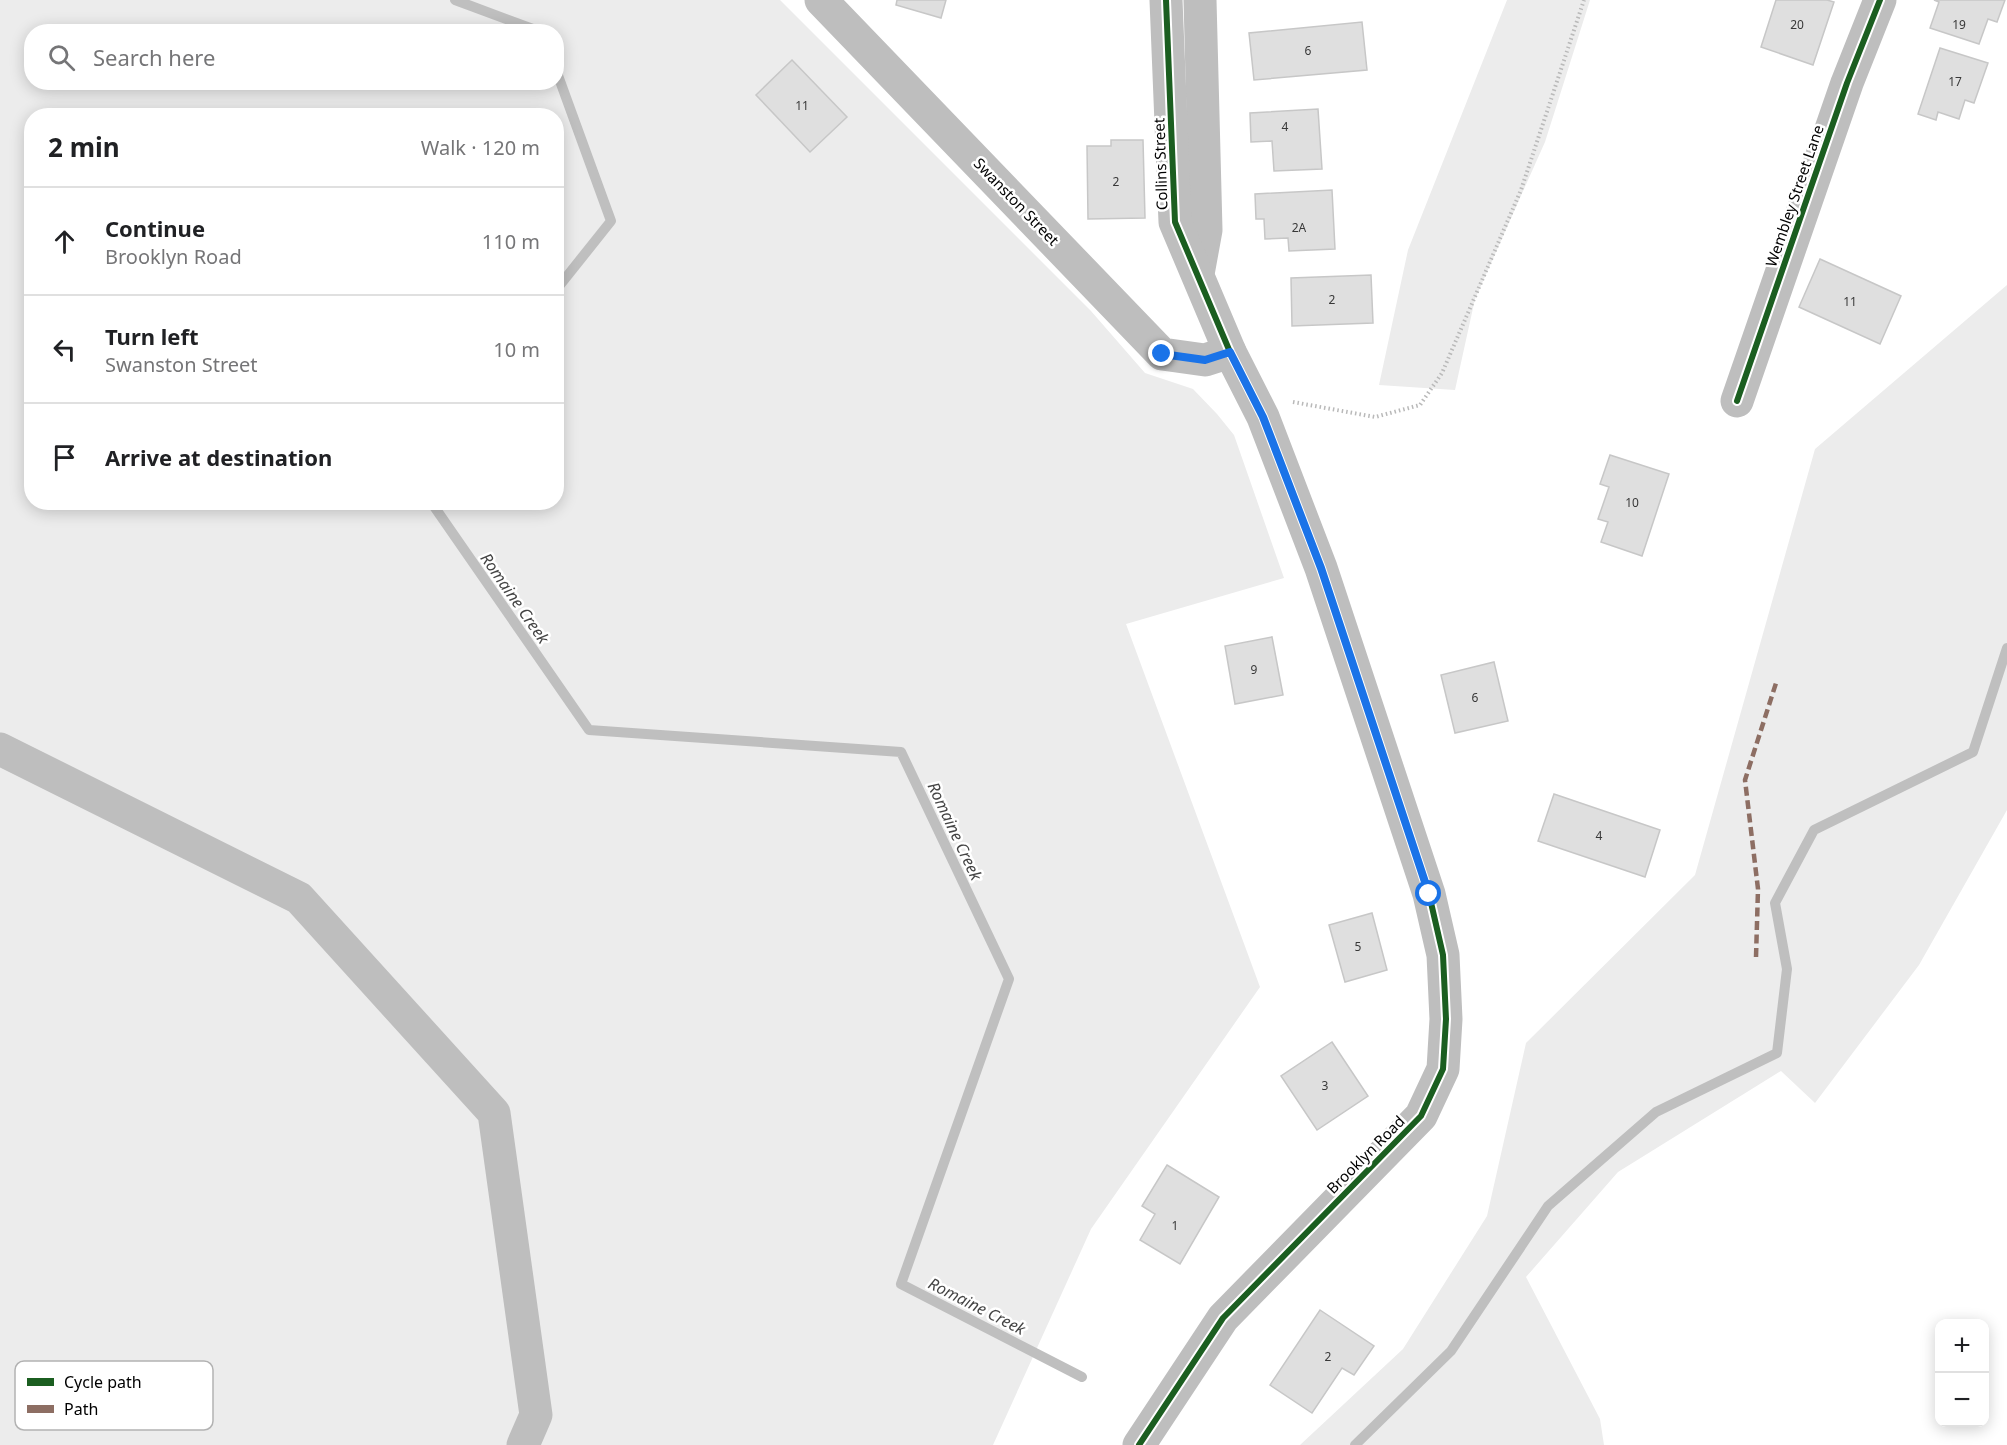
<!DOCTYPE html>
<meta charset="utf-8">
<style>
body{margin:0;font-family:"Noto Sans",sans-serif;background:#f6f6f6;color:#202124}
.controls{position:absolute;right:18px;bottom:18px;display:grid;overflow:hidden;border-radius:12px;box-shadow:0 3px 15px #0003}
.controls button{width:54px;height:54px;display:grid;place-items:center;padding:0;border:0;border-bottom:2px solid #e0e0e0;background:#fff;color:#202124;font:30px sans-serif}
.stop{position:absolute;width:18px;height:18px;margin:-14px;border:4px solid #1a73e8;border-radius:50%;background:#fff}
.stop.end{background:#1a73e8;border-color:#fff;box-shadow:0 2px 6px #0008}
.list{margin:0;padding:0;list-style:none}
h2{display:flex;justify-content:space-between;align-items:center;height:78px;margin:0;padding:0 24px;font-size:26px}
h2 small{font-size:20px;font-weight:400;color:#757577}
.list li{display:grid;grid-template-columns:39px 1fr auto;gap:18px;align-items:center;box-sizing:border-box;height:108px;padding:0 24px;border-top:2px solid #e0e0e0}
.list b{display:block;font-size:22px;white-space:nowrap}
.list p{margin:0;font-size:20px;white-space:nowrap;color:#757577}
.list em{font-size:20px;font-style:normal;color:#757577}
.icon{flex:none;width:33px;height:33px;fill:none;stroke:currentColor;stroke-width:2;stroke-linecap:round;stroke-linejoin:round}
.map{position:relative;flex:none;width:2007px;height:1445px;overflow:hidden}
.search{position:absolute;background:#fff;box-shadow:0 3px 15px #0003;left:24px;top:24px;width:540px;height:66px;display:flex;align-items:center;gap:15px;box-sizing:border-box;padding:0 21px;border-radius:24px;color:#757577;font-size:22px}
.panel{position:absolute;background:#fff;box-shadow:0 3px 15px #0003;left:24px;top:108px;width:540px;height:402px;border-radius:24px}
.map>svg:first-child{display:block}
.green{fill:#ececec;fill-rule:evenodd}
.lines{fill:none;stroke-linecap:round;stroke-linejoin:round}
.stream{stroke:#bfbfbf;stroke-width:10}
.building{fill:#dfdfdf;stroke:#c7c7c7;stroke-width:1.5}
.path{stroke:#b9b9b9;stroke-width:4;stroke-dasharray:1.5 3;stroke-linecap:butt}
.minor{stroke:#bebebe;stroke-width:33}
.quiet{stroke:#8d6e63;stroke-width:4.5;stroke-dasharray:9 4.5;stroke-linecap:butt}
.cycleway-casing{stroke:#fff;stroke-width:10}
.cycleway{stroke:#1b5e20;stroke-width:6}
.route{stroke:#1a73e8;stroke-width:8}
.labels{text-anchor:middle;stroke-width:5;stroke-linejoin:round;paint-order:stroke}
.number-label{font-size:12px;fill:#383838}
.street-label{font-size:15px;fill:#000;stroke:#fff}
.water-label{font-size:16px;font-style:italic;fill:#444;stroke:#fff}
.key{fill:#fff;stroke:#b2b2b2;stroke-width:1.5}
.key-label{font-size:16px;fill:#000}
</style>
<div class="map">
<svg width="2007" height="1445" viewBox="0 0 2007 1445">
<rect width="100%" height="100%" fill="#fff"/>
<g class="green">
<path d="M0,0h780l311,311 54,62 48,16 24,25 17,21 50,143 -158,46 134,363 -169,242 -98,216h-993zM32,32h524v50h-524zM32,116h524v386h-524z"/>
<path d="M1507,0h83l-45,142 -70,157 -20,91 -76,-5 29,-135z"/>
<path d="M2007,285v525l-88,155 -104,138 -34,-32 -163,101 -92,105 74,142 4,26h-304l103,-96 84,-133 39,-173 169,-168 120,-426z"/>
</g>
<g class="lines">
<g class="stream">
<path d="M455,0l86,32"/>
<path d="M556,70l55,151 -55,69"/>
<path d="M431,502l158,228 312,22 108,227 -108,305 181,93"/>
<path d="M1355,1445l96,-94 97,-145 108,-94 121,-59 10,-84 -12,-66 39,-73 159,-78 34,-104"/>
</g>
</g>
<g class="building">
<path d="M897,0h49l-5,18 -45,-13z"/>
<path d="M1776,0h51l7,2 -21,63 -52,-18z"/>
<path d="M1934,0h71l-8,22 -9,-3 -9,25 -49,-16 9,-26z"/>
<path d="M1362,22l5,48 -113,10 -5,-47z"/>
<path d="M1940,48l48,15 -14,40 -9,-3 -6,19 -21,-7 -2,8 -18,-6z"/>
<path d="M792,60l55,57 -37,35 -54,-57z"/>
<path d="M1318,109l4,60 -48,2 -2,-30 -21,1 -1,-29z"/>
<path d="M1111,140h32l2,78 -57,1 -1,-73h24z"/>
<path d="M1332,190l3,59 -46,2 -1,-13 -23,1 -1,-20h-8l-1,-25z"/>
<path d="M1820,259l81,37 -21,48 -81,-37z"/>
<path d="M1371,275l2,48 -81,3 -1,-48z"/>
<path d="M1610,455l59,19 -27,82 -41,-14 7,-20 -10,-3 11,-32 -9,-3z"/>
<path d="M1272,637l11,58 -48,9 -10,-58z"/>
<path d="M1494,662l14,59 -53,12 -14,-58z"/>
<path d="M1554,794l106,36 -15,47 -107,-36z"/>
<path d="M1372,913l15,57 -42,12 -16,-57z"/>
<path d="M1332,1042l36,54 -51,34 -36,-54z"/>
<path d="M1167,1165l52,32 -39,67 -40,-24 15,-26 -13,-8z"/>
<path d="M1320,1310l54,36 -20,29 -12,-7 -30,45 -42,-28z"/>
</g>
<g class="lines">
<path class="path" d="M1293,402l82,15 45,-12 22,-32 79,-183 63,-190"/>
<g class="minor">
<path d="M821,0l341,354 43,6 25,-8"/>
<path d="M1198,274l8,-44 -6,-230"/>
<path d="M1737,401l110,-318 33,-83"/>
<path d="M0,749l299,149 195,215 42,302 -13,30"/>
<path d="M1139,1445l84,-127 198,-202 22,-47 3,-50 -3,-64 -14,-61 -108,-326 -58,-151 -33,-65 -55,-130 -9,-222"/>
</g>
<path class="quiet" d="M1756,957l2,-68 -13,-109 32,-100"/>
<defs>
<g id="cycleway">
<path d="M1737,401l110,-318 33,-83"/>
<path d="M1139,1445l84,-127 198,-202 22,-47 3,-50 -3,-64 -14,-61 -108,-326 -58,-151 -33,-65 -55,-130 -9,-222"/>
</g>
</defs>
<use href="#cycleway" class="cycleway-casing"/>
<use href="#cycleway" class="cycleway"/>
</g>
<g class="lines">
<path class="route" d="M1162,354l43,6 25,-8 33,65 58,151 108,326"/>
</g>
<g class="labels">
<g class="number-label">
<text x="1797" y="29">20</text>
<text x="1959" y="29">19</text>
<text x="1308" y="55">6</text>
<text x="1955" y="86">17</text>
<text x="802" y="110">11</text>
<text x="1285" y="131">4</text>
<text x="1116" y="186">2</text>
<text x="1299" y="232">2A</text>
<text x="1332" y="304">2</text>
<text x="1850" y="306">11</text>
<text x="1632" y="507">10</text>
<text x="1254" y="674">9</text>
<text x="1475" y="702">6</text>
<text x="1599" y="840">4</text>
<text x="1358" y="951">5</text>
<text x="1325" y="1090">3</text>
<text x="1175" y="1230">1</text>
<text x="1328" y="1361">2</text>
</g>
<g class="street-label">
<text transform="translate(1161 164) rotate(-92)" y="5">Collins Street</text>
<text transform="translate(1795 196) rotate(-71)" y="5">Wembley Street Lane</text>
<text transform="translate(1016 202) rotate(46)" y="5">Swanston Street</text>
<text transform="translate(1366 1155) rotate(-45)" y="5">Brooklyn Road</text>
</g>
<g class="water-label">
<text transform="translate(515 598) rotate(55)" y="6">Romaine Creek</text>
<text transform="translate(955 831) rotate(65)" y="6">Romaine Creek</text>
<text transform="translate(977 1306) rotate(27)" y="6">Romaine Creek</text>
</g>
</g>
<rect x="15" y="1361" width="198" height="69" rx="9" class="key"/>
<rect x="27" y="1378" width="27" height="8" fill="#1b5e20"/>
<rect x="27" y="1405" width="27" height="8" fill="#8d6e63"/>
<g class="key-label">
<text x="64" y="1388">Cycle path</text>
<text x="64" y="1415">Path</text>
</g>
</svg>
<div class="controls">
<button>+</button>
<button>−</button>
</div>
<div class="stop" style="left:1429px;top:894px"></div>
<div class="stop end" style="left:1162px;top:354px"></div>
<div class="search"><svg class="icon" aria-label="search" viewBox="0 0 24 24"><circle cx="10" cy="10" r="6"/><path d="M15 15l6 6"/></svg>Search here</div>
<section class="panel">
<h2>2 min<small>Walk · 120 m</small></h2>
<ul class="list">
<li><svg class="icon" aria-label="ahead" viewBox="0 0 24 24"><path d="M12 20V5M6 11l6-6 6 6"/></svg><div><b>Continue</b><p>Brooklyn Road</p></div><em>110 m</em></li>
<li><svg class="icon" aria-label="left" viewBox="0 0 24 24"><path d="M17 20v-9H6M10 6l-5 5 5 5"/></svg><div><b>Turn left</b><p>Swanston Street</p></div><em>10 m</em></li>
<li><svg class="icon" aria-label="arrive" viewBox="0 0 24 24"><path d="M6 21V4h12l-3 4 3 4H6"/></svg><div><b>Arrive at destination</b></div></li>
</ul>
</section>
</div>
